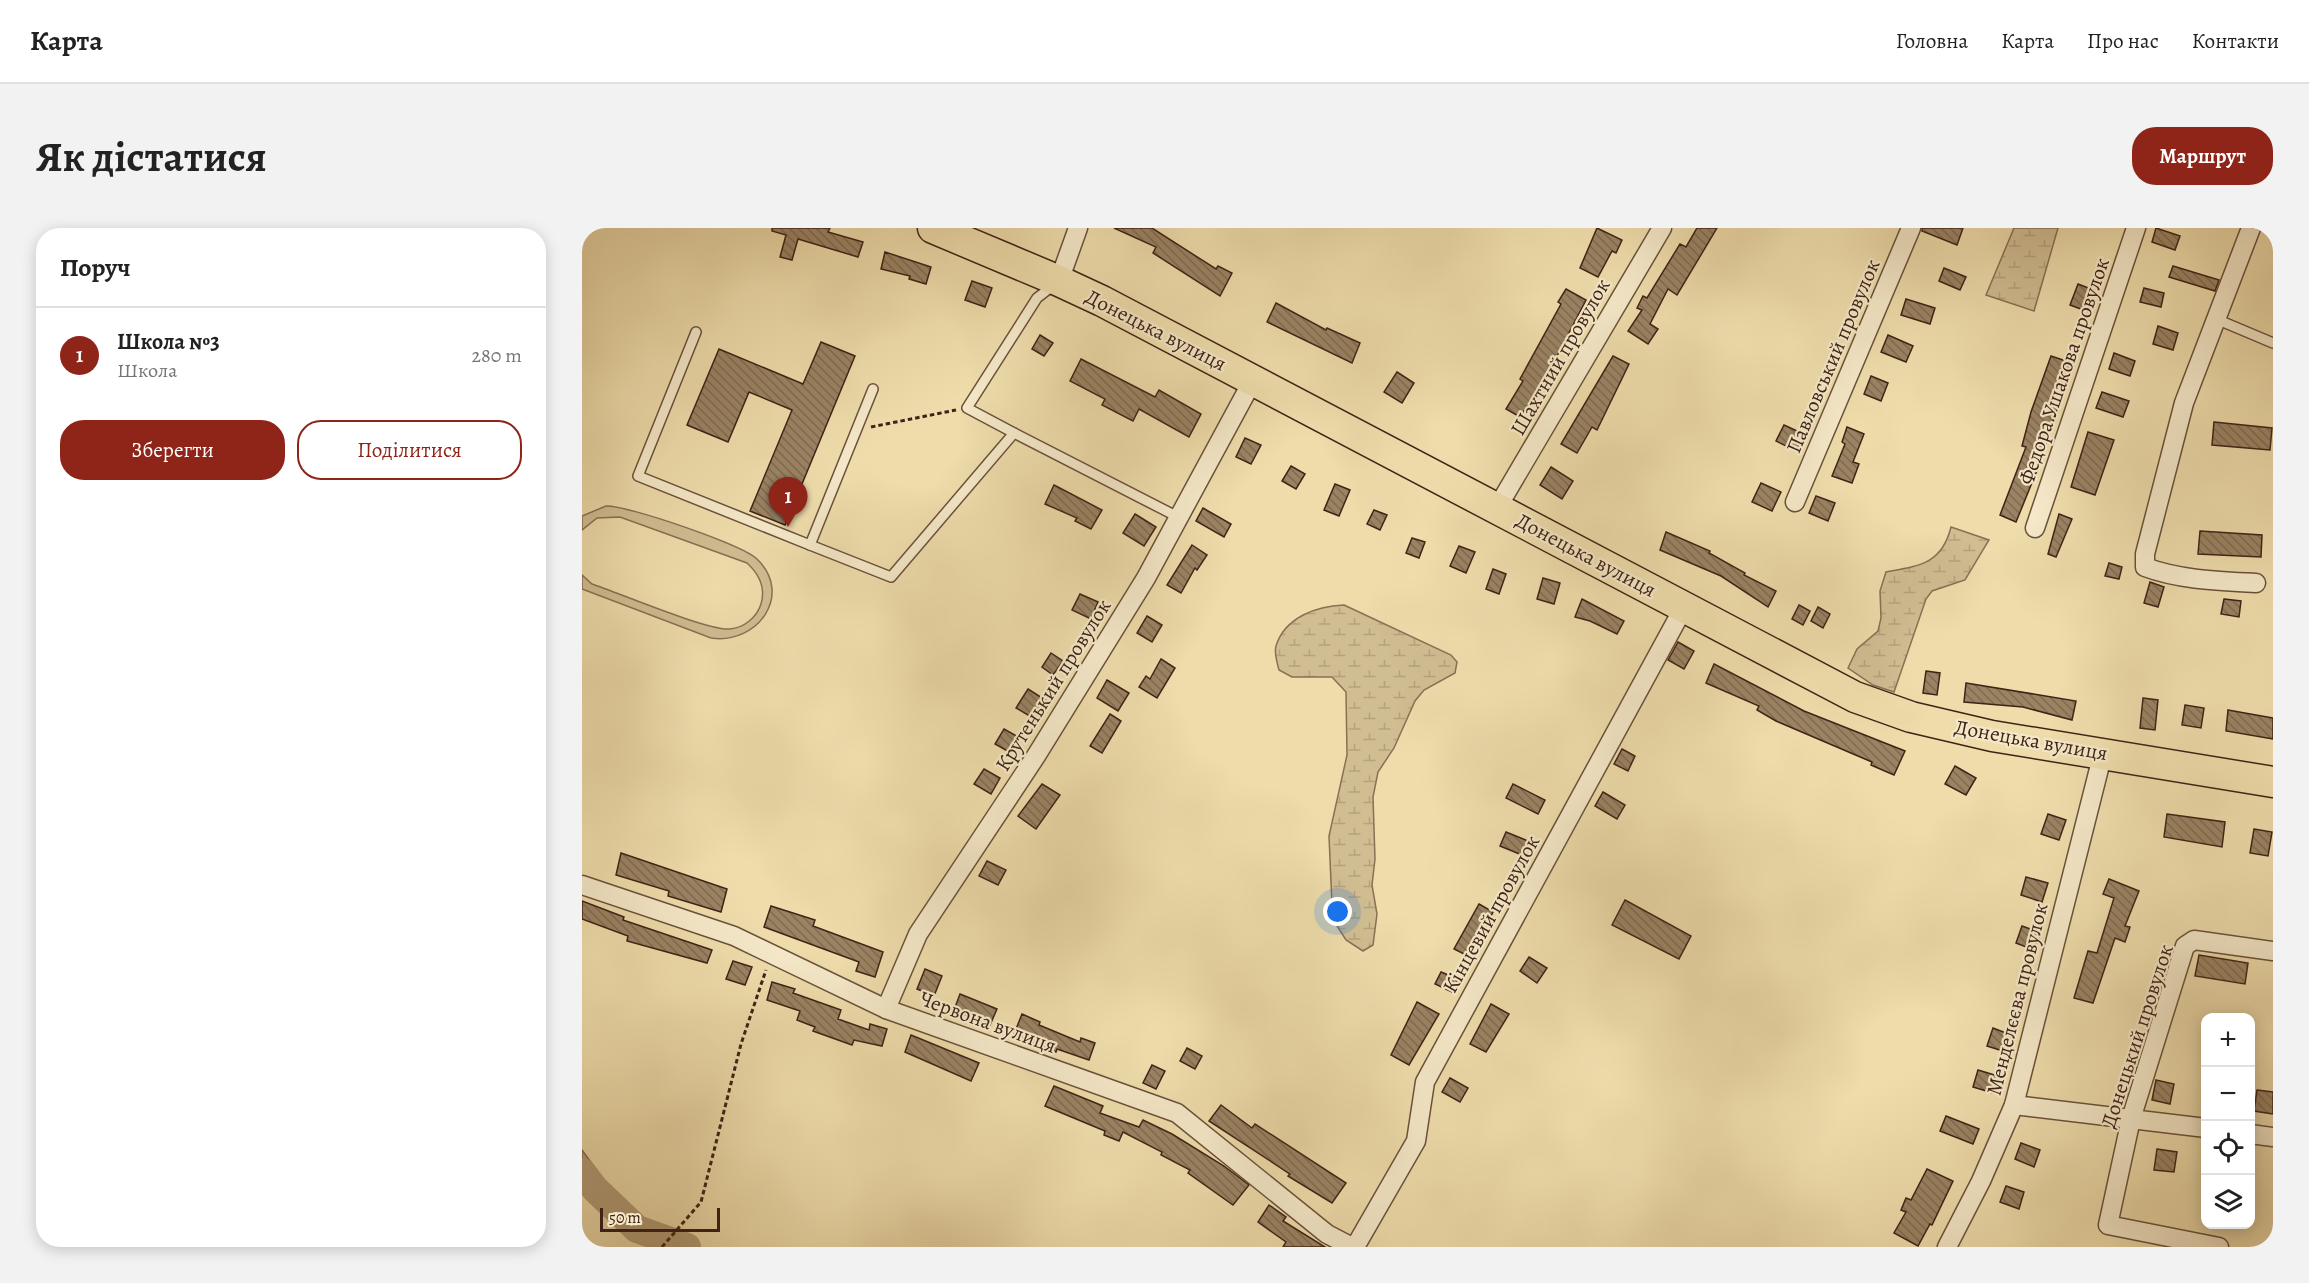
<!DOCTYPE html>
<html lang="uk">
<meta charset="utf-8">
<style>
body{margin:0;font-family:Alegreya,serif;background:#f2f2f2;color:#222}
.controls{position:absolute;right:18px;bottom:18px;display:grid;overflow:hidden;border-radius:12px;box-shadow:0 3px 15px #0003}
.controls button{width:54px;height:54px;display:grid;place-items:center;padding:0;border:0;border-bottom:2px solid #e0e0e0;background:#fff;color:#222;font:30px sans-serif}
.scale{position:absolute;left:18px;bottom:15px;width:120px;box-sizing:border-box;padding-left:6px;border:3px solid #3f2316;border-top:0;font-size:16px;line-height:21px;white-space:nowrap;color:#3f2316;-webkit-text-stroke:4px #f4e8c8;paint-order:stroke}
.you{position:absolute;left:756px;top:684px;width:21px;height:21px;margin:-15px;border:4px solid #fff;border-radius:50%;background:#1a73e8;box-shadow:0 0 0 9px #1a73e833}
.badge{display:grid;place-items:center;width:39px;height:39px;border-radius:50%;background:#8f2418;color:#fff;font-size:20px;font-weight:700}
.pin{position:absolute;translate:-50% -50px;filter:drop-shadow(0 2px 3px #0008)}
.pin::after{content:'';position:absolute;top:32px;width:21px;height:18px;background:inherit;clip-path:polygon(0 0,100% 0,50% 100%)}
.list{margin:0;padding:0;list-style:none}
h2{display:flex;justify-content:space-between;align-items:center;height:78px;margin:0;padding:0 24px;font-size:26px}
h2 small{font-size:20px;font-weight:400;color:#767676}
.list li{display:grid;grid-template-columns:39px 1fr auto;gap:18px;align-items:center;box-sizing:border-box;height:96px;padding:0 24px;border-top:2px solid #e0e0e0}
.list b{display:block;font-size:22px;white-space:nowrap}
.list p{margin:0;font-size:20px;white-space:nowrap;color:#767676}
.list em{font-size:20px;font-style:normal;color:#767676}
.actions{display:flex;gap:12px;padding:18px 24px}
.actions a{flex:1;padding:14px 0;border:2px solid #8f2418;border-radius:24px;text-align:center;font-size:21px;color:#8f2418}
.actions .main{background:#8f2418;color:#fff}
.icon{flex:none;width:33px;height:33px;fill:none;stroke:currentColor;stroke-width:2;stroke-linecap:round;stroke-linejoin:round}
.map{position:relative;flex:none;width:1691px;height:1019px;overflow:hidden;border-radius:24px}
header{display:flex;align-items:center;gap:36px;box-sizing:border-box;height:84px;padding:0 30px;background:#fff;border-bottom:2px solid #e0e0e0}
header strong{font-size:28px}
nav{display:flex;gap:33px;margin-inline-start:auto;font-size:21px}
.intro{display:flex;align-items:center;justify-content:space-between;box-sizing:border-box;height:144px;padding:0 36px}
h1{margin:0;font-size:42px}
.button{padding:15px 27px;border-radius:24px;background:#8f2418;color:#fff;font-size:21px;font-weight:700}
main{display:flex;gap:36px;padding:0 36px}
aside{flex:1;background:#fff;border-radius:24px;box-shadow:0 3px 15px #0003}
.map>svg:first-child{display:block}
.green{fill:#d0bd92;stroke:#887054;stroke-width:1.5}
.wetland{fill:url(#wetland-marsh);stroke:#887054;stroke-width:1.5}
.water{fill:url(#water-waves);stroke:#846c51;stroke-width:1.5}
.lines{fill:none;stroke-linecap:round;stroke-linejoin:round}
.river{stroke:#b29d78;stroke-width:28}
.building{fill:url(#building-back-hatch);stroke:#3f2316;stroke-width:1.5}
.lane-casing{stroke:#6b513b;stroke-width:12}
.street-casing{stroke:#6b513b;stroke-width:21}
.primary-casing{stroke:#3f2316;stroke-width:33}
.path{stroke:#3f2316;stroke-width:3;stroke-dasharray:4.5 3;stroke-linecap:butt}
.lane{stroke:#f4e8c8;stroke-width:9}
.street{stroke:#f4e8c8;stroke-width:18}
.primary{stroke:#eedcab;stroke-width:30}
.labels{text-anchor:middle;stroke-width:4.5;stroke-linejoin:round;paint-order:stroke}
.street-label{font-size:21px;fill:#3f2316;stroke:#f4e8c8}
</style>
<header>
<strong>Карта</strong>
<nav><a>Головна</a><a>Карта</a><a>Про нас</a><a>Контакти</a></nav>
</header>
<div class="intro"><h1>Як дістатися</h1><a class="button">Маршрут</a></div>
<main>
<aside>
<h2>Поруч<small></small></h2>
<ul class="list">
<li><span class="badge">1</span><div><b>Школа №3</b><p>Школа</p></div><em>280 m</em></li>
</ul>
<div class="actions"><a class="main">Зберегти</a><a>Поділитися</a></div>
</aside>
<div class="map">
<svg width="1691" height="1019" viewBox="0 0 1691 1019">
<defs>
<pattern id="wetland-marsh" width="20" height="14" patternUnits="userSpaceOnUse" patternTransform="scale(1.5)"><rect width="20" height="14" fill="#d0bd92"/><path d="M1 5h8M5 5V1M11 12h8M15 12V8" fill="none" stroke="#b4a27d"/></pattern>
<pattern id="water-waves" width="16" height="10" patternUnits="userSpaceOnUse" patternTransform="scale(1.5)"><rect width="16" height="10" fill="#b29d78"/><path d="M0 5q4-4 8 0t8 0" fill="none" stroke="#928061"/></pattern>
<pattern id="building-back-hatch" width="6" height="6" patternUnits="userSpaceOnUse" patternTransform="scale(1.5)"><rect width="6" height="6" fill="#9a8363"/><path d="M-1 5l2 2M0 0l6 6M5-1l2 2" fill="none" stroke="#7f6b51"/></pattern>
</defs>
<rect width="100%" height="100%" fill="#eedcab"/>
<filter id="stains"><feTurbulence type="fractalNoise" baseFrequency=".00333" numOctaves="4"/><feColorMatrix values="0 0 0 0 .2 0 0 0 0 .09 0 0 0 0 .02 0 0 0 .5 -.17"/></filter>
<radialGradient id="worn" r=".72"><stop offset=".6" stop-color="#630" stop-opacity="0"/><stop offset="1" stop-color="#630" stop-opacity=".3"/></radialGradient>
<path class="green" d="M24,278c21,-1 137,39 151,53 37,36 0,86 -46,79l-129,-49v-14l10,9c27,9 116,47 138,45 14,-1 27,-12 31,-25 5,-17 -2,-30 -14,-41l-127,-46 -23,1 -15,12v-14z"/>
<g class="wetland">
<path d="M1432,0h44l-24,83 -48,-16z"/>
<path d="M1369,299l38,13 -24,40 -33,11 -6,8 -32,93 -21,-7 -25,-17 9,-19 21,-18 3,-13 -1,-27 6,-19c33,-6 56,-8 65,-45z"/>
<path d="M762,377l107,50 6,7 -2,11 -31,17 -9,11 -21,47 -16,24 -5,25 2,62 -3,26 5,29 -4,31 -10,6 -17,-11 -9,-14 -5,-21 -3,-69 18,-81 -1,-63 -14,-15h-40l-13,-7c-2,-7 -5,-18 -3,-24 9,-29 41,-40 68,-41z"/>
</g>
<path class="water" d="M0,922l22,30 31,32 -14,16 -23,-19 -16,-20z"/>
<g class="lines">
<path class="river" d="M0,944l13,17 42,40 50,18"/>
</g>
<g class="building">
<path d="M190,0h58l-2,4 35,10 -5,15 -60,-18 -6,21 -12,-3 6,-22 -14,-4z"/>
<path d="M532,0h38l64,41 2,-3 14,7 -12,23 -67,-43 3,-6z"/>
<path d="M1015,0l25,12 -6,13 -4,-2 -14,26 -18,-9z"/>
<path d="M1115,0h20l-40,67 -9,-6 -18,35 8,5 -10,15 -20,-13 14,-21 -5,-2 6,-12 4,2 33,-54 6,3z"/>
<path d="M1340,0h41l-6,17 -35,-14z"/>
<path d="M1574,0l24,8 -5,14 -23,-8z"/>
<path d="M303,24l46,15 -5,17 -17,-5 1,-3 -29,-7z"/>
<path d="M1591,38l46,14 -4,11 -46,-14z"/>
<path d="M1362,40l22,9 -6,13 -21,-9z"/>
<path d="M390,53l20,7 -7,19 -20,-7z"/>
<path d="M1496,56l18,7 -7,21 -19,-7z"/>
<path d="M1562,60l20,5 -3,14 -21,-5z"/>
<path d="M984,61l20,11 -39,75 -27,42 -14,-8 17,-28 -3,-2 41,-75 -3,-2z"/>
<path d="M1324,71l29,9 -5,16 -29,-9z"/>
<path d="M694,75l50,27 1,-2 33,15 -8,20 -85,-41z"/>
<path d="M1576,98l20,7 -5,17 -20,-6z"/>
<path d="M458,107l13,8 -9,13 -12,-7z"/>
<path d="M1306,107l25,11 -7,16 -25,-10z"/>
<path d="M239,114l34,14 -70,169 -35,-14 42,-101 -43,-18 -21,50 -41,-17 32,-76 84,35z"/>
<path d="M1532,125l21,8 -5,15 -21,-7z"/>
<path d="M1031,128l16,8 -32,66 -5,-3 -15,26 -16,-9z"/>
<path d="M1469,128l21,7 -34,105 -22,54 -16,-7 26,-68 -4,-1 9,-34z"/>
<path d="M499,131l74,38 4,-7 42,24 -12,23 -50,-28 -6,12 -31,-16 3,-6 -35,-18z"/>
<path d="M815,144l17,11 -12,20 -18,-11z"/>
<path d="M1289,148l17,7 -7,18 -17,-7z"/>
<path d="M1520,164l27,9 -6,16 -27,-9z"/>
<path d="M1632,194l58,6 -2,22 -58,-5z"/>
<path d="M1202,197l22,10 -8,17 -22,-11z"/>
<path d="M1265,199l17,7 -11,28 6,2 -7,19 -20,-7 13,-32 -3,-2z"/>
<path d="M1506,204l26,8 -19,55 -24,-8z"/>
<path d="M663,210l16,7 -10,19 -15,-7z"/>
<path d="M709,238l14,8 -9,15 -14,-8z"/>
<path d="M969,239l22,14 -11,18 -22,-14z"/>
<path d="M1179,255l20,9 -9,19 -20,-9z"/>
<path d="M753,256l15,6 -11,26 -15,-6z"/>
<path d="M472,257l48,25 -11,19 -16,-8 2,-3 -32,-14z"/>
<path d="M1234,268l19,7 -7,18 -19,-8z"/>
<path d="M621,280l28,16 -7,13 -28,-16z"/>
<path d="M792,282l13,5 -7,15 -13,-6z"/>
<path d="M553,286l21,13 -12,19 -21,-13z"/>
<path d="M1477,286l13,5 -16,38 -8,-3z"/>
<path d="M1618,303l62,4 -1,22 -63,-3z"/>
<path d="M1084,304l44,19 -1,2 36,20 -1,2 32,16 -8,16 -47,-31 -61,-26z"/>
<path d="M830,310l13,4 -6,16 -13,-5z"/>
<path d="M610,317l15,10 -10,15 -2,-2 -14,25 -14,-8z"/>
<path d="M877,318l16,6 -9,21 -16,-7z"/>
<path d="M1527,335l13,4 -3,12 -14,-3z"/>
<path d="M911,341l13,5 -7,20 -13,-5z"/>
<path d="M961,350l17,5 -6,21 -17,-5z"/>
<path d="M1568,354l14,5 -6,20 -14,-4z"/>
<path d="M498,366l18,8 -7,17 -19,-9z"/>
<path d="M1000,371l42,22 -7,13 -27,-13 -15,-4z"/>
<path d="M1642,371l17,2 -2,16 -18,-3z"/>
<path d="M1217,377l11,6 -7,14 -11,-6z"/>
<path d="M1236,379l12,7 -7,14 -12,-7z"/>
<path d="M565,388l15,9 -10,17 -15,-9z"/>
<path d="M1096,414l16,9 -10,18 -16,-9z"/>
<path d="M469,425l12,8 -10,14 -11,-8z"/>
<path d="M579,431l14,9 -18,30 -18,-11 7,-11 4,3z"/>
<path d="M1132,436l90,47 101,40 -11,24 -23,-10 1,-3 -96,-41 -19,-11 2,-4 -53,-23z"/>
<path d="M1344,443l14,2 -3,22 -14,-2z"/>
<path d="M525,452l22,13 -11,18 -21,-13z"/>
<path d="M1384,455l110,18 -4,19 -49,-13 -59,-5z"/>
<path d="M446,461l22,14 -12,18 -22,-13z"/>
<path d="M1561,470l15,2 -3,30 -15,-2z"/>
<path d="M1603,477l19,3 -3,20 -19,-3z"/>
<path d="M1646,482l45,8v21l-47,-8z"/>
<path d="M528,486l11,7 -19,32 -12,-7z"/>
<path d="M422,501l16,9 -9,15 -16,-9z"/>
<path d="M1040,521l13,7 -7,15 -14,-7z"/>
<path d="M1373,538l21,12 -10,17 -21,-11z"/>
<path d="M402,541l16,9 -9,16 -17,-10z"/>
<path d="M460,556l18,11 -24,34 -18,-13z"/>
<path d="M931,556l32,16 -7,14 -32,-16z"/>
<path d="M1021,564l22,13 -8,14 -22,-13z"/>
<path d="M1466,586l18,6 -7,20 -18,-6z"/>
<path d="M1585,586l58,8 -3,25 -58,-10z"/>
<path d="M1672,601l18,3 -4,24 -18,-3z"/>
<path d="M924,604l22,9 -6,14 -22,-9z"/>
<path d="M39,625l106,36 -6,23 -53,-16 1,-5 -53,-16z"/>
<path d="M405,633l19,9 -8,15 -19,-9z"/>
<path d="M1444,649l22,6 -6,19 -21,-7z"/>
<path d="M1527,651l30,12 -14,35 5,1 -5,15 -10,-4 -22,65 -19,-5 14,-47 9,2 17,-55 -11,-4z"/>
<path d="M1043,672l66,36 -12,23 -67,-34z"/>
<path d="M0,673l42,16 -1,3 89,30 -5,13 -80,-22 1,-5 -46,-17z"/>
<path d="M897,676l14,8 -23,45 -16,-8z"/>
<path d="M189,678l44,14 -2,6 70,26 -8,25 -19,-6 3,-9 -95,-35z"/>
<path d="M1440,698l19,7 -7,17 -18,-7z"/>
<path d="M1617,727l49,8 -3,21 -50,-8z"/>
<path d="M947,729l18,11 -10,15 -17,-12z"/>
<path d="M151,733l19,6 -7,18 -19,-6z"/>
<path d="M343,741l17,7 -8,20 -17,-7z"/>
<path d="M859,744l17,7 -6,13 -17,-8z"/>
<path d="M190,754l23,7 -2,4 48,17 -3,9 31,11 1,-6 17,5 -5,17 -28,-6 -2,5 -39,-14 2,-4 -18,-7 3,-9 -33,-11z"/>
<path d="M378,766l37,15 -7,16 -36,-15z"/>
<path d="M835,774l22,12 -30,51 -18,-10z"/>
<path d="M909,776l18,10 -23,38 -16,-8z"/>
<path d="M440,786l18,8 -1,3 41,17 1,-4 14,5 -6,17 -32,-11 -1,3 -42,-18z"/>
<path d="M1411,800l18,7 -5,17 -19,-6z"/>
<path d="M329,807l68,28 -8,18 -66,-29z"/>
<path d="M605,820l15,8 -7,13 -15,-8z"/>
<path d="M570,837l13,6 -9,18 -13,-6z"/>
<path d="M1396,842l20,6 -5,17 -20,-6z"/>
<path d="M868,850l18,10 -8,14 -18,-10z"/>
<path d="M1574,852l18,4 -4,20 -18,-4z"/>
<path d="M472,858l49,20 -3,7 39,14 4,-7 29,14 52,32 25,19 -16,20 -45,-32 2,-3 -29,-15 1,-3 -39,-20 -4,9 -15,-6 1,-4 -60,-25z"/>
<path d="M1675,862l16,2v22l-19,-3z"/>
<path d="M639,877l31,23 3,-4 91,59 -14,20 -44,-27 2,-2 -81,-53z"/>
<path d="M1364,888l33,13 -6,15 -33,-13z"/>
<path d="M1439,915l19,7 -6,17 -19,-8z"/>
<path d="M1575,921l20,3 -3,20 -20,-2z"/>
<path d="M1345,941l26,12 -21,44 -2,-1 -12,22 -24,-13 12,-21 -5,-2 5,-12 5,2z"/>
<path d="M1424,958l18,6 -5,17 -19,-7z"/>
<path d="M687,977l17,12 -3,4 42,26h-42l3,-5 -28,-20z"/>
</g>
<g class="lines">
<defs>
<g id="lane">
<path d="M1634,91l57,24"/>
<path d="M114,104l-58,144 172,69"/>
<path d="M291,161l-63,156 81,32 123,-144 164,84"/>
<path d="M432,205l-47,-25 70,-110 18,-14"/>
</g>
<g id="street">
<path d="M1669,0l-67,175 -39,151v13c35,13 74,14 111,16"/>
<path d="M477,53l19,-53"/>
<path d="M1213,274l116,-274"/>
<path d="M915,280l165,-280"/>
<path d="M1453,300l101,-300"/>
<path d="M0,657l152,51 152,73 291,104 150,121 25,13"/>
<path d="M304,781l32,-75 118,-178 110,-178 107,-198"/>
<path d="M1432,877l192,23"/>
<path d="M1668,906l23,3"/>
<path d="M773,1019l61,-106 9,-59 259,-475"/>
<path d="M1365,1019l34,-66 33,-76 89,-352"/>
<path d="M1637,1019l-111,-22 23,-106 54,-173 9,-6 79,11"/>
</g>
<path id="primary" d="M351,0l126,53 43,20 753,396 56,20 81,19 281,46"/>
</defs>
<use href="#lane" class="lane-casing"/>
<use href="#street" class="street-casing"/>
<use href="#primary" class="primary-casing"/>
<g class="path">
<path d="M289,199l85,-17"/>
<path d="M80,1019l39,-45 40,-158 25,-74"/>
</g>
<use href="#lane" class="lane"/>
<use href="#street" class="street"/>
<use href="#primary" class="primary"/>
</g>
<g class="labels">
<g class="street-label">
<text transform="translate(574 102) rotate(27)" y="7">Донецька вулиця</text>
<text transform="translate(1251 128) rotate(-67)" y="7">Павловський провулок</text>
<text transform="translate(978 129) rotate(-60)" y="7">Шахтний провулок</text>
<text transform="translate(1482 143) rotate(-71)" y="7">Федора Ушакова провулок</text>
<text transform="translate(1004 327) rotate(28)" y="7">Донецька вулиця</text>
<text transform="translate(471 457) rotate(-58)" y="7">Крутенький провулок</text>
<text transform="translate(1449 512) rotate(10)" y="7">Донецька вулиця</text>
<text transform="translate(909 686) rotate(-61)" y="7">Кінцевий провулок</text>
<text transform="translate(1435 771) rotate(-76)" y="7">Менделєєва провулок</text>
<text transform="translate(406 794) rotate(20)" y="7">Червона вулиця</text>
<text transform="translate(1555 808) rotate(-72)" y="7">Донецький провулок</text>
</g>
</g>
<rect width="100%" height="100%" filter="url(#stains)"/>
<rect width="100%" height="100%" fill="url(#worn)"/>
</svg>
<div class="controls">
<button>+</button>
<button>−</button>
<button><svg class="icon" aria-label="locate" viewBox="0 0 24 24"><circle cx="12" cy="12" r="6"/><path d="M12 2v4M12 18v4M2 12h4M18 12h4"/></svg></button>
<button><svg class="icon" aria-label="layers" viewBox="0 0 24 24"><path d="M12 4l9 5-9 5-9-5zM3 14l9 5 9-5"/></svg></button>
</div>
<div class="scale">50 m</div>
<div class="you"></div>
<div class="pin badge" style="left:206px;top:299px">1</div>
</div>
</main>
